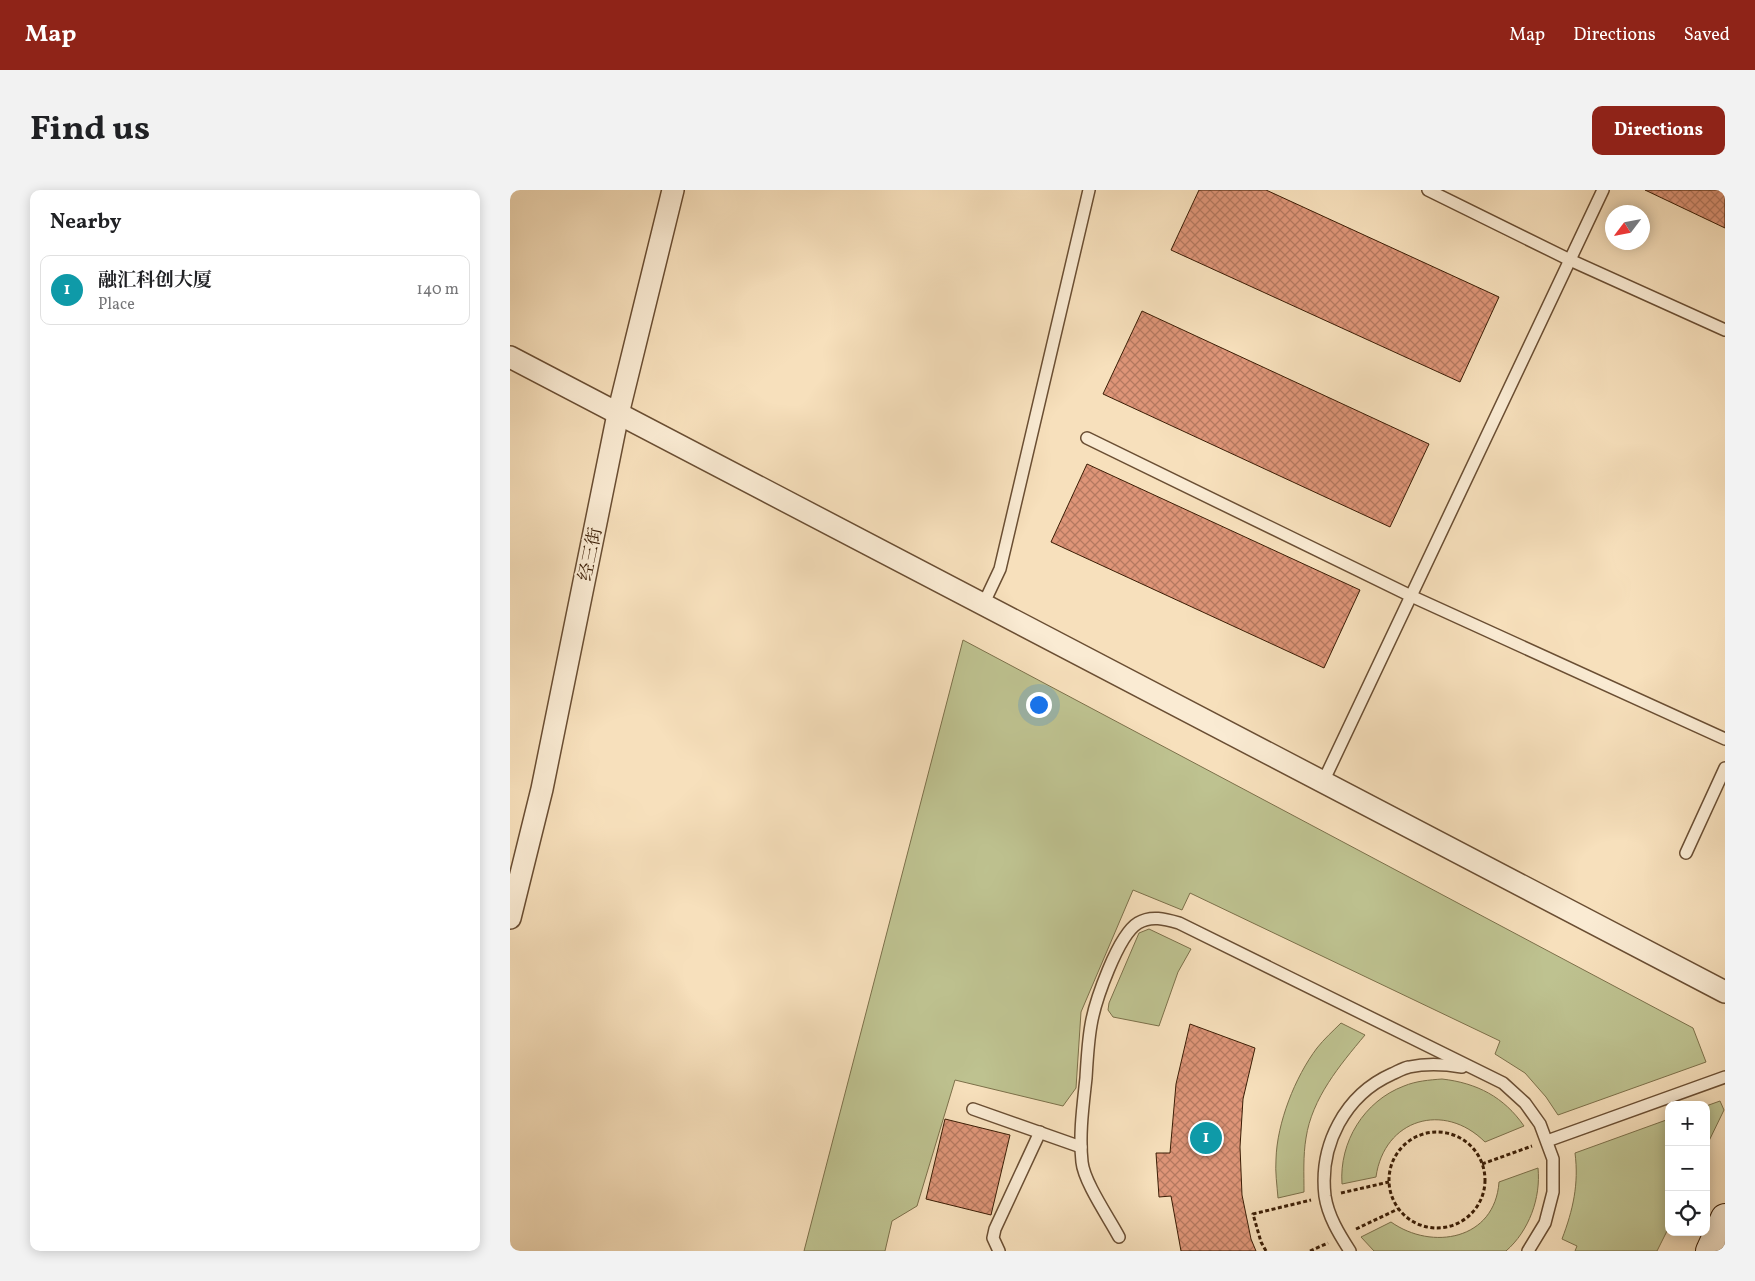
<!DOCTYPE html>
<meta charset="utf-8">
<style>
body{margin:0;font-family:Vollkorn,"Noto Serif SC",serif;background:#f2f2f2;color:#202124}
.controls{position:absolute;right:15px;bottom:15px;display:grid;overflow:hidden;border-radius:10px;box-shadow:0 2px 12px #0003}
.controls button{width:45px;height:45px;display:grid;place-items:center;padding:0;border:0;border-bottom:1px solid #e0e0e0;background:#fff;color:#202124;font:25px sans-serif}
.compass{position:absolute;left:1095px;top:15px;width:45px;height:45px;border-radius:50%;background:#fff;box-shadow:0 2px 12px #0003;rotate:238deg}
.you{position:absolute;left:528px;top:514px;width:18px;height:18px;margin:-12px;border:4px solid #fff;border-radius:50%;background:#1a73e8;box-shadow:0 0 0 8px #1a73e833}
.badge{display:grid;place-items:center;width:32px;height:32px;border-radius:50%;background:#8f2418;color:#fff;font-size:16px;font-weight:700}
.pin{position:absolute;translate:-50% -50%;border:2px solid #fff;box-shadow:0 1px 5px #0006}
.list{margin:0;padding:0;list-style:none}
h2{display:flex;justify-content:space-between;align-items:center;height:65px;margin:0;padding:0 20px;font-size:21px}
h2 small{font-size:16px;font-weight:400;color:#757577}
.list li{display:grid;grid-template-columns:32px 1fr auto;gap:15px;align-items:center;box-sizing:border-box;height:70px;margin:0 10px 10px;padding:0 10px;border:1px solid #e0e0e0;border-radius:10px}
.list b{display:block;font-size:19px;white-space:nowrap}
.list p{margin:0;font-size:16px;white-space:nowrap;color:#757577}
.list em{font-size:16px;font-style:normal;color:#757577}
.icon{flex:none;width:28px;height:28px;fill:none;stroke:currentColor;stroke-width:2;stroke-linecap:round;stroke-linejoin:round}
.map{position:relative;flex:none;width:1215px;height:1061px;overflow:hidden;border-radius:10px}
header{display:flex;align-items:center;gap:30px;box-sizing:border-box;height:70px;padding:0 25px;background:#8f2418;color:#fff}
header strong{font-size:24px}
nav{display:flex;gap:28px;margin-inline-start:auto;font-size:18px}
.intro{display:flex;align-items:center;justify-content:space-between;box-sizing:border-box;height:120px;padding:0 30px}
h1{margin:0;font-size:35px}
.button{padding:12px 22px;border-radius:10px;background:#8f2418;color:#fff;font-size:18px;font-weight:700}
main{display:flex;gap:30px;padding:0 30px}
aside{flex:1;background:#fff;border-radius:10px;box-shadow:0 2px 12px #0003}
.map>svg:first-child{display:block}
.green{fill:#bec290;stroke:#7c704a}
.building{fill:url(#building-cross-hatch);stroke:#3b1d05}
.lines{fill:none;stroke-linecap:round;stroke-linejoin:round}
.lane-casing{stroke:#6a4e33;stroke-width:14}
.street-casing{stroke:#6a4e33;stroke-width:24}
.secondary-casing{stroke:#3b1d05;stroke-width:30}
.path{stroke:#3b1d05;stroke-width:3;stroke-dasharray:4 2.5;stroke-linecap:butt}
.lane{stroke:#faebd3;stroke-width:11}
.street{stroke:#faebd3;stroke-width:21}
.secondary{stroke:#faebd3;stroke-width:28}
.labels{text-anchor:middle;stroke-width:4.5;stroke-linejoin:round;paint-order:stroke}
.street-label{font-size:18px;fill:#3b1d05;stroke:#faebd3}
</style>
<header>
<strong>Map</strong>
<nav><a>Map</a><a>Directions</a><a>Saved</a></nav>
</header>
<div class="intro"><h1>Find us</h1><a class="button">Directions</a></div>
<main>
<aside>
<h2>Nearby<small></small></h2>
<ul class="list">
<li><span class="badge" style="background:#0f9aa8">1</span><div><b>融汇科创大厦</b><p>Place</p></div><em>140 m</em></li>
</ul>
</aside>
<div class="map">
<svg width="1215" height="1061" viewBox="0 0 1215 1061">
<defs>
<pattern id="building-cross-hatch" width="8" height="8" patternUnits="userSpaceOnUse" patternTransform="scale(1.25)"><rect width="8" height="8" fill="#de9578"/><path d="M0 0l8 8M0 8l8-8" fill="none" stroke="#b57960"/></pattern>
</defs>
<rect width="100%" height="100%" fill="#f7e0bc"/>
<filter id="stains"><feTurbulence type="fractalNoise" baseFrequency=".004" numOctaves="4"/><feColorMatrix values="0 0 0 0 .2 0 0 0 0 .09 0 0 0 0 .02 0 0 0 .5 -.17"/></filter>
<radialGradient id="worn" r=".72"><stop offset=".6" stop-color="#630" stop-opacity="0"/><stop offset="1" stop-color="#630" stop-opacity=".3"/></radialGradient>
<g class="green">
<path d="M453,450l730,388 13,34 -148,53 -12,-18 -21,-24 -30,-19 5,-13 -310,-148 -8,17 -49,-20 -52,122 -5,76 -13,18 -108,-26 -38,126 -25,15 -7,30h-81z"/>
<path d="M639,739l42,20 -13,23 -19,54 -46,-9 -5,-7 1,-7 30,-70z"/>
<path d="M831,833l24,12c-25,30 -53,63 -59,103 -3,18 -2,36 -2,54l-26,6c-1,-13 -3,-26 -2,-39 1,-36 19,-82 41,-111 7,-9 16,-17 24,-25z"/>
<path d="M932,889c35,4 62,18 82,47l-39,16c-41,-41 -101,-23 -109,35l-34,7c-3,-42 22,-83 62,-98 12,-5 25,-6 38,-7z"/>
<path d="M1210,911l4,9 -18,37v-41z"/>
<path d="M1159,929v108l-12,24h-82l2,-5 -15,-7c11,-29 17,-55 13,-86z"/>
<path d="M1028,978c3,30 -9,63 -32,83h-132l-13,-14 30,-15c41,29 104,18 108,-40z"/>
</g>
<g class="building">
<path d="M689,0h67l233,107 -39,85 -289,-132z"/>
<path d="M1135,0h80v38z"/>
<path d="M632,121l287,133 -39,83 -287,-133z"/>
<path d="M577,274l273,126 -36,78 -273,-126z"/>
<path d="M680,834l65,24 -12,51 -3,48 2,48 9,44 5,12h-75l-10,-55 -12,1 -3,-44h14l6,-69z"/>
<path d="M435,929l65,16 -19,80 -65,-16z"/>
</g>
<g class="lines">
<defs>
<g id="lane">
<path d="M918,0l142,70 155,70"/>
<path d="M577,248l324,158 314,143"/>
<path d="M473,415l17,-36 89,-379"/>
<path d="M813,592l280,-592"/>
<path d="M1176,663l39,-85"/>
<path d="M463,919l108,38"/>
<path d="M1037,951l178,-64"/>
<path d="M609,1047c-10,-19 -35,-55 -37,-75 -3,-28 1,-56 4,-84 1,-17 2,-36 5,-53 4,-24 27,-90 47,-102 13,-8 27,-4 41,0l324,160 22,20 15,21 13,35v33l-8,31 -17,28"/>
<path d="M489,1061l-6,-13 2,-9 45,-97"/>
<path d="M840,1061c-11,-17 -22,-35 -25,-55 -6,-51 20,-101 67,-122 5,-2 11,-6 17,-7 18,-4 35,-3 53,0"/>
</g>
<g id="street">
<path d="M0,167l1215,635"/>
<path d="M0,728l32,-129 76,-375 55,-224"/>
</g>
<path id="secondary" d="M1200,1061l15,-33"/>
</defs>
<use href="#lane" class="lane-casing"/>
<use href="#street" class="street-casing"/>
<use href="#secondary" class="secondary-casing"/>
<g class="path">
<circle cx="927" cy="990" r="48"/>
<path d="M972,974l50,-18"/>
<path d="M831,1003l48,-11"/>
<path d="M846,1039l42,-20"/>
<path d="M756,1061l-5,-9 -8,-28 58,-14"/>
<path d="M800,1061l18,-8"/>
</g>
<use href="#lane" class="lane"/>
<use href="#street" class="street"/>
<use href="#secondary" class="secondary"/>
</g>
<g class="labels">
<g class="street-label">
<text transform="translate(80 364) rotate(-78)" y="6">经三街</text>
</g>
</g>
<rect width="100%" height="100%" filter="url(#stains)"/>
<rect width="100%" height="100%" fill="url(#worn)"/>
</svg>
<div class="controls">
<button>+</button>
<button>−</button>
<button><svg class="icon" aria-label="locate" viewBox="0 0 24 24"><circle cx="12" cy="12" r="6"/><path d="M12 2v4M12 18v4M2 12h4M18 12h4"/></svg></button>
</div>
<svg class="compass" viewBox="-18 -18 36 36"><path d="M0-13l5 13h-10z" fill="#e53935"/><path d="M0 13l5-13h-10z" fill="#757577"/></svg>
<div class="you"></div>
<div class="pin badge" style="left:696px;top:948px;background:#0f9aa8">1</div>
</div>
</main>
